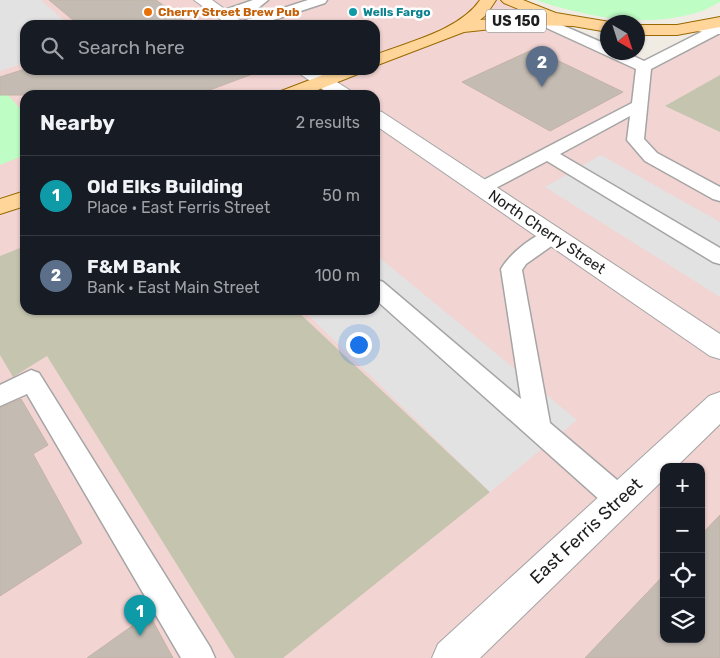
<!DOCTYPE html>
<meta charset="utf-8">
<style>
body{margin:0;font-family:Rubik,sans-serif;background:#20242c;color:#f1f3f6}
.controls{position:absolute;right:15px;bottom:15px;display:grid;overflow:hidden;border-radius:10px;box-shadow:0 1px 4px #0004}
.controls button{width:45px;height:45px;display:grid;place-items:center;padding:0;border:0;border-bottom:1px solid #363941;background:#171b24;color:#f1f3f6;font:25px sans-serif}
.compass{position:absolute;left:600px;top:15px;width:45px;height:45px;border-radius:50%;background:#171b24;box-shadow:0 1px 4px #0004;rotate:141deg}
.you{position:absolute;left:358px;top:344px;width:18px;height:18px;margin:-12px;border:4px solid #fff;border-radius:50%;background:#1a73e8;box-shadow:0 0 0 8px #1a73e833}
.badge{display:grid;place-items:center;width:32px;height:32px;border-radius:50%;background:#0f766e;color:#fff;font-size:16px;font-weight:700}
.pin{position:absolute;translate:-50% -41px;filter:drop-shadow(0 1px 2px #0008)}
.pin::after{content:'';position:absolute;top:26px;width:18px;height:15px;background:inherit;clip-path:polygon(0 0,100% 0,50% 100%)}
.list{margin:0;padding:0;list-style:none}
h2{display:flex;justify-content:space-between;align-items:center;height:65px;margin:0;padding:0 20px;font-size:21px}
h2 small{font-size:16px;font-weight:400;color:#9ea1a6}
.list li{display:grid;grid-template-columns:32px 1fr auto;gap:15px;align-items:center;box-sizing:border-box;height:80px;padding:0 20px;border-top:1px solid #363941}
.list b{display:block;font-size:19px;white-space:nowrap}
.list p{margin:0;font-size:16px;white-space:nowrap;color:#9ea1a6}
.list em{font-size:16px;font-style:normal;color:#9ea1a6}
.icon{flex:none;width:28px;height:28px;fill:none;stroke:currentColor;stroke-width:2;stroke-linecap:round;stroke-linejoin:round}
.map{position:relative;flex:none;width:720px;height:658px;overflow:hidden}
.search{position:absolute;background:#171b24;box-shadow:0 1px 4px #0004;left:20px;top:20px;width:360px;height:55px;display:flex;align-items:center;gap:12px;box-sizing:border-box;padding:0 18px;border-radius:15px;color:#9ea1a6;font-size:19px}
.panel{position:absolute;background:#171b24;box-shadow:0 1px 4px #0004;left:20px;top:90px;width:360px;height:225px;border-radius:15px}
.map>svg:first-child{display:block}
.commercial{fill:#f2d4d2;fill-rule:evenodd}
.construction{fill:#c5c5af}
.park{fill:#befdc4}
.parking{fill:#e2e2e2}
.building{fill:#c4bcb3;stroke:#c3b3a5}
.lines{fill:none;stroke-linecap:round;stroke-linejoin:round}
.lane-casing{stroke:#a5a5a5;stroke-width:3}
.street-casing{stroke:#a5a5a5;stroke-width:2}
.primary-casing{stroke:#996900;stroke-width:2}
.lane{fill:#fff;fill-rule:evenodd}
.street{fill:#fff;fill-rule:evenodd}
.primary{fill:#ffd59a;fill-rule:evenodd}
.food-dot{fill:#e8710a;stroke:#fff;stroke-width:2}
.culture-dot{fill:#0f9aa8;stroke:#fff;stroke-width:2}
.labels{text-anchor:middle;stroke-width:5;stroke-linejoin:round;paint-order:stroke}
.far-food-label{font-size:12px;font-weight:bold;fill:#c56008;stroke:#fff;text-anchor:start}
.far-culture-label{font-size:12px;font-weight:bold;fill:#0d838f;stroke:#fff;text-anchor:start}
.shield{fill:#fff;stroke:#626262;stroke-width:1}
.shield-label{font-size:14px;font-weight:bold;fill:#1e1e1e}
.street-label{font-size:15px;fill:#1e1e1e;stroke:#fff}
.near-street-label{font-size:18px;fill:#1e1e1e;stroke:#fff}
</style>
<div class="map">
<svg width="720" height="658" viewBox="0 0 720 658">
<rect width="100%" height="100%" fill="#f0ece4"/>
<path class="commercial" d="M0,0h509l99,52 36,15 76,-41v632h-720zM25,25h350v45h-350zM25,95h350v215h-350zM664,467h37v172h-37z"/>
<g class="construction">
<path d="M720,75v57l-55,-26z"/>
<path d="M25,246v64h271l194,182 -207,166h-48l-188,-302 -34,21 -13,-22v-99z"/>
</g>
<g class="park">
<path d="M536,0h184v2c-8,4 -16,9 -25,11 -52,15 -109,4 -159,-13z"/>
<path d="M0,86l25,28v41l-25,10z"/>
</g>
<g class="parking">
<path d="M0,0h41l28,25h-44v38l-25,8z"/>
<path d="M601,155l119,67v75l-175,-110z"/>
<path d="M375,254l202,166 -87,72 -187,-182h72z"/>
</g>
<g class="building">
<path d="M49,0h107l35,25h-112z"/>
<path d="M534,49l89,43 -73,39 -88,-49z"/>
<path d="M25,69l230,1 3,2 -62,23h-196v-18z"/>
<path d="M21,399l27,46 -15,9 49,89 -82,53v-188z"/>
<path d="M720,515v143h-135l79,-83v64h37v-104z"/>
<path d="M149,614l24,44h-86z"/>
</g>
<g class="lines">
<defs>
<g id="lane">
<path d="M253,0h15l-11,9 -28,9 -5,1 -7,-4 2,-3z"/>
<path d="M308,0h19l-2,3 -67,22h-20l2,-3z"/>
<path d="M543,17l65,28v7h17l19,9 69,-35 7,-1v8l-69,36 -7,70 13,14 63,34v14l-7,-2 -68,-38 -18,-21 3,-24 -70,38 160,94v16l-7,-2 -166,-101 -59,31 -6,2 -6,-2 -3,-4 3,-4 156,-81 4,-34 -98,-45 -2,-3 2,-3z"/>
<path d="M553,229l7,1 3,5 -3,5 -34,24 -4,6 28,153 80,68 4,9 -4,9 -10,4 -10,-4 -235,-210v-20l8,3 138,117 -20,-130c9,-16 35,-36 52,-40z"/>
<path d="M31,370l8,3 171,274 5,11h-34l-154,-264 -27,12v-21z"/>
</g>
<g id="street">
<path d="M194,0h18l35,25h-19z"/>
<path d="M694,22l26,2v10l-32,-4 -2,-3 2,-3z"/>
<path d="M297,70h21l33,21 2,4h-22l-31,-21z"/>
<path d="M375,110l7,2 338,222v25l-10,-3 -335,-231z"/>
<path d="M720,392v32l-44,43h-12v12l-184,179h-48l6,-14 271,-248z"/>
</g>
<g id="primary">
<path d="M480,0h16l-10,15 -6,5 53,-5 -29,-12 -3,-3h22l33,13 54,9h-2v10l-35,-6 -44,-1 -65,7 -89,34v-11c33,-13 85,-25 105,-55z"/>
<path d="M720,17v10l-43,8h-39v-10h39z"/>
<path d="M336,70h25l-3,4 -53,21h-26l2,-4z"/>
<path d="M25,191v15l-25,8v-15z"/>
</g>
</defs>
<use href="#lane" class="lane-casing"/>
<use href="#street" class="street-casing"/>
<use href="#primary" class="primary-casing"/>
<use href="#lane" class="lane"/>
<use href="#street" class="street"/>
<use href="#primary" class="primary"/>
</g>
<circle class="food-dot" cx="148" cy="12" r="5"/>
<circle class="culture-dot" cx="353" cy="12" r="5"/>
<g class="labels">
<g class="far-food-label">
<text x="158" y="16">Cherry Street Brew Pub</text>
</g>
<g class="far-culture-label">
<text x="363" y="16">Wells Fargo</text>
</g>
<rect class="shield" x="486" y="9.5" width="60" height="23" rx="4"/>
<g class="shield-label">
<text x="516" y="26">US 150</text>
</g>
<g class="street-label">
<text transform="translate(547 232) rotate(34)" y="5">North Cherry Street</text>
</g>
<g class="near-street-label">
<text transform="translate(586 531) rotate(-43)" y="6">East Ferris Street</text>
</g>
</g>
</svg>
<div class="controls">
<button>+</button>
<button>−</button>
<button><svg class="icon" aria-label="locate" viewBox="0 0 24 24"><circle cx="12" cy="12" r="6"/><path d="M12 2v4M12 18v4M2 12h4M18 12h4"/></svg></button>
<button><svg class="icon" aria-label="layers" viewBox="0 0 24 24"><path d="M12 4l9 5-9 5-9-5zM3 14l9 5 9-5"/></svg></button>
</div>
<svg class="compass" viewBox="-18 -18 36 36"><path d="M0-13l5 13h-10z" fill="#e53935"/><path d="M0 13l5-13h-10z" fill="#9ea1a6"/></svg>
<div class="you"></div>
<div class="pin badge" style="left:140px;top:636px;background:#0f9aa8">1</div>
<div class="pin badge" style="left:542px;top:87px;background:#5c6f8a">2</div>
<div class="search"><svg class="icon" aria-label="search" viewBox="0 0 24 24"><circle cx="10" cy="10" r="6"/><path d="M15 15l6 6"/></svg>Search here</div>
<section class="panel">
<h2>Nearby<small>2 results</small></h2>
<ul class="list">
<li><span class="badge" style="background:#0f9aa8">1</span><div><b>Old Elks Building</b><p>Place · East Ferris Street</p></div><em>50 m</em></li>
<li><span class="badge" style="background:#5c6f8a">2</span><div><b>F&amp;M Bank</b><p>Bank · East Main Street</p></div><em>100 m</em></li>
</ul>
</section>
</div>
